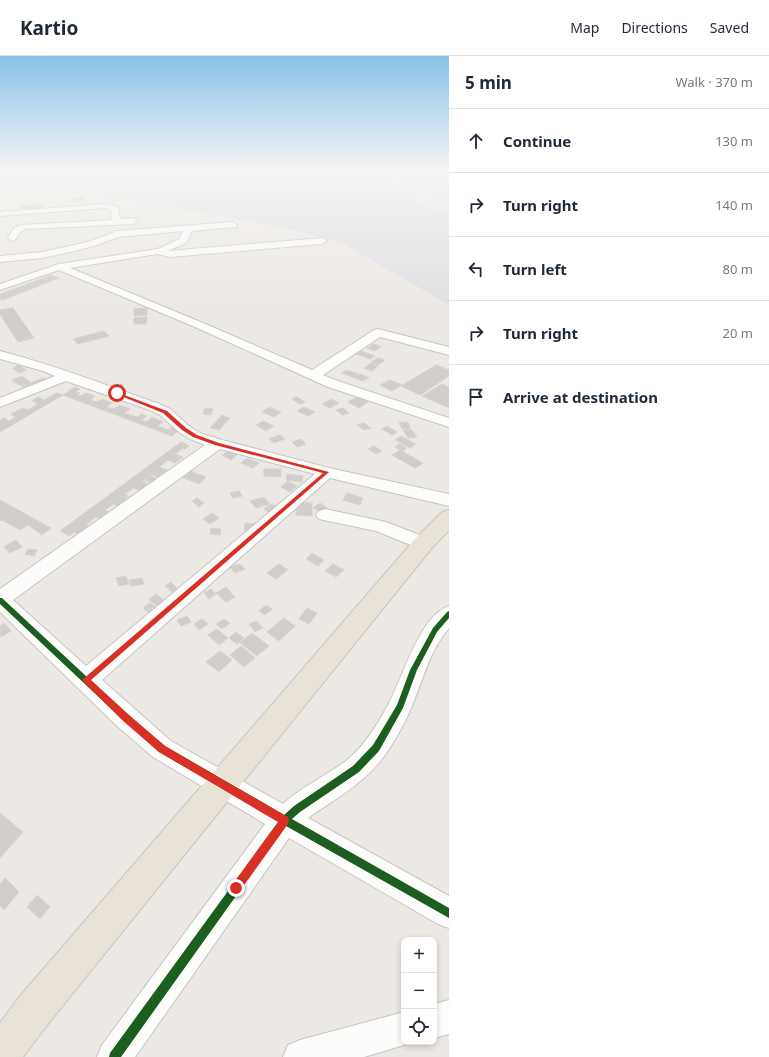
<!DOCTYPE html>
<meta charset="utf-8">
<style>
body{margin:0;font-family:"Noto Sans",sans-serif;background:#f6f6f7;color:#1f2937}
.controls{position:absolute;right:12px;bottom:12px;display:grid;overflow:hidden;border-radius:8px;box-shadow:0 2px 6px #0003}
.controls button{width:36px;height:36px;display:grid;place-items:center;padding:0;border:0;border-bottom:1px solid #e0e1e3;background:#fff;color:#1f2937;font:20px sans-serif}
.stop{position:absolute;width:12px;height:12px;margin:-9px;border:3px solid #d93025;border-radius:50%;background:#fff}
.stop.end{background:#d93025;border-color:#fff;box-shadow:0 1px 4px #0008}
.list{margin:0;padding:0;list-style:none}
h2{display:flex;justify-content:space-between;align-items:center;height:52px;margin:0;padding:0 16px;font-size:17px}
h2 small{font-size:13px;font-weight:400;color:#747a83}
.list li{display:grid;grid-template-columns:26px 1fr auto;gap:12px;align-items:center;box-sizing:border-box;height:64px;padding:0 16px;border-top:1px solid #e0e1e3}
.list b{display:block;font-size:15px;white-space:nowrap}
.list em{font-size:13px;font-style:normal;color:#747a83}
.icon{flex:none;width:22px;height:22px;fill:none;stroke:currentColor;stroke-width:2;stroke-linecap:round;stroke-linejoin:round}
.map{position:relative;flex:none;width:449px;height:1001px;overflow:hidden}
header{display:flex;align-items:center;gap:24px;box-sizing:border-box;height:56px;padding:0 20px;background:#fff;border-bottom:1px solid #e0e1e3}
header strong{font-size:19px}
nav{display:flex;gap:22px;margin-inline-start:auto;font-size:14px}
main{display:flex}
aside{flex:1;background:#fff}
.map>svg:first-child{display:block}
.airport{fill:#dfdee2}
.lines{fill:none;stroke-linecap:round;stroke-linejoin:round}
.taxiway{fill:#e6e4e2;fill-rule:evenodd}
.building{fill:#d1cecb;stroke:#d7d4d0}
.minor-casing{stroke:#c5c4c5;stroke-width:2}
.trunk-casing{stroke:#c6c5c4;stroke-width:2}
.minor{fill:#fcfcfb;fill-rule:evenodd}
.trunk{fill:#e9e2d6;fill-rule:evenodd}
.cycleway-casing{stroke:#fff;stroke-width:2}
.cycleway{fill:#1b5e20;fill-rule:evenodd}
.route{fill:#d93025}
</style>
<header>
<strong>Kartio</strong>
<nav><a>Map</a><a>Directions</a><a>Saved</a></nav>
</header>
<main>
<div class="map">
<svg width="449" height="1001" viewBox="0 0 449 1001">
<rect width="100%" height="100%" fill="#ece8e4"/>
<path class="airport" d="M0,114h449v135l-102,-59 -16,-7 -56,-13 -161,-29 -80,-7h-34z"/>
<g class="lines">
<path class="taxiway" d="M371,114h20l57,33 1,6 -8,4 -7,-2 -61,-38z"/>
</g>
<g class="building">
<path d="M84,141l2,4 -13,1 -1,-4z"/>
<path d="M42,148l1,4 -21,2 -1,-4z"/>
<path d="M51,219l8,3 -56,22 -3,-1v-5z"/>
<path d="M13,252l21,30 -16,4 -18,-28v-4z"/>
<path d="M147,252v7l-13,1v-7z"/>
<path d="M147,261l-1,7h-12v-6z"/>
<path d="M104,275l5,5 -31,8 -5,-5z"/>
<path d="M374,288l7,3 -7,4 -7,-3z"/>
<path d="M361,295l14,5 -5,3 -14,-5z"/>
<path d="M378,302l7,2 -7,5 -7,-3z"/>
<path d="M371,307l7,3 -6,5 -8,-3z"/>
<path d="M19,309l7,5 -7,3 -7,-5z"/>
<path d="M436,309l13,5v6l-29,19 -19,-9z"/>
<path d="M346,314l13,4 -4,4 -13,-5z"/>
<path d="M361,318l8,4 -6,3 -8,-3z"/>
<path d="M22,320l9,7 -10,3 -9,-6z"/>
<path d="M43,322l5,3 -22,9 -4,-3z"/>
<path d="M390,324l12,5 -10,6 -12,-6z"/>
<path d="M442,328l7,3v21l-27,-12z"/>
<path d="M75,331l5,2 -5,3 5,1 -3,2 3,1 6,-3 9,3 -5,4 7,2 5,-3 10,4 -6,4 8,2 5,-4 11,4 -6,4 9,3 5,1 3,-3 6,2 -6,4 5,2 6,-5 11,5 -6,4 12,4 5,-4 7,3 -9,7 -109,-41z"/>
<path d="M57,337l6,2 -63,37v-12l4,-2 5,3 7,-4 -5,-3 12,-6 5,2 10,-6 -6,-3 6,-4 6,3z"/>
<path d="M360,339l7,3 -4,2 5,2 -9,6 -11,-6z"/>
<path d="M297,341l8,5 -5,2 -8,-5z"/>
<path d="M331,343l8,4 -9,5 -8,-4z"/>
<path d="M269,351l12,5 -7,5 -12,-5z"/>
<path d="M304,351l11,5 -7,4 -11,-5z"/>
<path d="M205,352l8,1 -2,6 -8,-1z"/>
<path d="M343,352l6,5 -7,2 -6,-5z"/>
<path d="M222,359l8,3 -11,12 -9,-2z"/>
<path d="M263,365l11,5 -8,5 -10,-6z"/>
<path d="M399,366h9l3,7h-9z"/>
<path d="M364,367l7,5 -7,2 -7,-5z"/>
<path d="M387,370l10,6 -5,3 -10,-6z"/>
<path d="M403,374h9l5,7 -9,1z"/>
<path d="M280,379l5,4 -11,4 -5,-4z"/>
<path d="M401,380l15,8 -6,4 -15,-8z"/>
<path d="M301,383l5,5 -9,3 -5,-5z"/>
<path d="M181,386l8,4 -4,3 -2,-1 -8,6 8,3 -8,6 -7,-3 -9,7 8,3 -9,7 -7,-3 -9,7 8,4 -9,6 -8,-3 -8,6 3,2 -3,2 4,2 -9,7 -7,-3 -8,6 7,4 -9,7 -7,-4 -10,8 7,4 -10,8 -8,-5 -6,4 -9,-5z"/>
<path d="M399,388l8,4 -4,3 -8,-4z"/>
<path d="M374,390l8,5 -5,3 -9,-5z"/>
<path d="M400,394l23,13 -8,5 -23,-13z"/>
<path d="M229,395l8,4 -6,5 -9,-5z"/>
<path d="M247,402l12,5 -6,5 -12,-5z"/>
<path d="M264,413h17v8l-17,-1z"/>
<path d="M188,414l18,7 -7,7 -18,-7z"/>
<path d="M287,418l16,2 -1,6 -16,-2z"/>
<path d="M150,419l7,4 -6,4 -7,-3z"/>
<path d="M288,425l9,5 -7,6 -9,-5z"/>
<path d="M239,435l3,5 -9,2 -3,-5z"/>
<path d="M347,437l16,5 -3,7 -17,-5z"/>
<path d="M264,441l6,7 -14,4 -6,-7z"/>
<path d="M197,442l7,5 -5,4 -7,-6z"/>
<path d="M0,444l51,28 -9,7 -14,-10 -8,5 -18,-10 -2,1z"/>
<path d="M296,446l16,1v13l-16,-1z"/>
<path d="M320,447l7,5 -6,4 -8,-4z"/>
<path d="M272,448l7,4 -8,6 -7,-5z"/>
<path d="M212,457l7,5 -9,6 -7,-5z"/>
<path d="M245,467l12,1v7l-13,-1z"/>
<path d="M211,472l10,1 -1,6 -10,-1z"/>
<path d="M16,484l6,7 -12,6 -6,-6z"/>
<path d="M28,493l9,1 -3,6 -9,-2z"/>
<path d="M312,497l12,7 -6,6 -12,-7z"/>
<path d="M240,508l5,5 -10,4 -5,-6z"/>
<path d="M279,508l9,6 -12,9 -9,-6z"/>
<path d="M333,508l11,6 -8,7 -11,-6z"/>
<path d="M126,520l3,8 -10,2 -3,-8z"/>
<path d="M142,522l2,6 -13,2 -2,-6z"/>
<path d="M171,526l7,7 -6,3 -7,-6z"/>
<path d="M226,531l9,10 -9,5 -10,-9z"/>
<path d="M211,533l5,5 -7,5 -5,-6z"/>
<path d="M156,538l9,7 -7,5 -9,-6z"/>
<path d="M150,547l6,4 -7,6 -6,-5z"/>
<path d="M266,549l6,4 -7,6 -6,-4z"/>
<path d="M307,552l10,5 -8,11 -10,-5z"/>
<path d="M187,560l4,6 -10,4 -4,-6z"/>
<path d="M284,562l11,8 -16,15 -12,-9z"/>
<path d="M202,563l6,5 -9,6 -5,-6z"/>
<path d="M224,563l6,4 -8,6 -6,-5z"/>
<path d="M256,565l7,7 -8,4 -6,-8z"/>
<path d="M4,567l7,8 -10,6 -1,-11z"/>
<path d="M217,573l11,9 -9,7 -11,-10z"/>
<path d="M236,576l8,6 -7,6 -8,-6z"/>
<path d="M252,577l17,13 -12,10 -17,-13z"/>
<path d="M241,590l14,12 -11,9 -14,-12z"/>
<path d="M220,595l12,9 -13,12 -13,-10z"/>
<path d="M0,757l23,19 -23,26z"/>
<path d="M5,822l14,14 -15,18 -4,-4v-22z"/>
<path d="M37,839l13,12 -10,12 -13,-12z"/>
</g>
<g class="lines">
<defs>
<g id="minor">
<path d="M104,148l14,3 2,12 14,-1 4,3 -4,3 -109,5 -5,3 -5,8 -3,1 -4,-3 6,-10 6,-3 92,-5 -1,-10 -7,-2 -104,8v-4z"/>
<path d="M233,166l4,3 -1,2 -44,4 -6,12 -18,8 154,-13 5,3 -5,3 -152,13 -13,-3 -87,14 133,55 109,47 62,-40 4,-1 71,18v8l-69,-18 -57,38 15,6 111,37v9l-121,-40 -133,-60 -136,-57 -59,20v-6l59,-20 99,-15 21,-10 4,-8 -65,6 -21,8 -26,7 -29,6 -42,4v-6l42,-4 28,-6 21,-5 26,-10z"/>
<path d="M0,295c54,14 105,34 157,52l13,6 19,17 11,7 22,7 107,28 120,26v12l-119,-28 -228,202 69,61 112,63c18,-17 43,-28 63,-43 19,-15 32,-38 43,-58 14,-26 31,-88 60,-97v22c-19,22 -26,52 -37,78 -11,25 -26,53 -47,71 -16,15 -39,28 -57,41l141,78v32l-11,-4 -149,-86 -154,219h-38l5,-12 163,-221 -112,-67 -37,-32 -116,-113v-23l205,-144 -15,-6 -11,-7 -19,-17 -13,-6 -81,-28 -66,26v-9l55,-22 -12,-5 -43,-12zM220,393l95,25 -229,192 -73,-66z"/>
<path d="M325,453l61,13 44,17 2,5 -2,5 -7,1 -47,-19 -57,-12 -3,-4 3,-4z"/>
<path d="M449,944v34l-15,4v-34z"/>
<path d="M404,956v30h10l-50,15h-81l5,-12 12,-5z"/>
</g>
<path id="trunk" d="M449,454v20l-18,19 -383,475 -25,33h-23v-34l20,-27 395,-457 27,-27z"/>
</defs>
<use href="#minor" class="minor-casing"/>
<use href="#trunk" class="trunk-casing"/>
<use href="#minor" class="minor"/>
<use href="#trunk" class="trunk"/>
<defs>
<path id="cycleway" d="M0,542h2l126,117 37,31 119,69 10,-9 59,-40 20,-21 24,-40 13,-35 23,-42 14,-16 2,-1v7l-12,14 -20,38 -14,38 -24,43 -20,21 -59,40 -8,7 157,89v10l-163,-92 -165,231h-12l1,-4 169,-232 -120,-69 -37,-33 -122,-115z"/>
</defs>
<use href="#cycleway" class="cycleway-casing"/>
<use href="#cycleway" class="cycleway"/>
</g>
<linearGradient id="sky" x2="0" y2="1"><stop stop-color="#88c2ea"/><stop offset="0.45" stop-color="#f6f5f3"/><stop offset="1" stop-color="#f6f5f3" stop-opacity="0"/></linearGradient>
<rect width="449" height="254" fill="url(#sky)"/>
<path class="route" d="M116,336l51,19 19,17 11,7 22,8 110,29 -238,208 37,34 37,32 123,71 1,3 -1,4 -49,68 -3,1 -4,-1 -1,-4 1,-3 46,-63 -119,-70 -37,-32 -40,-40 241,-207 -108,-28 -22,-8 -11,-7 -19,-17 -47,-19z"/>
</svg>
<div class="controls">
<button>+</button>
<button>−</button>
<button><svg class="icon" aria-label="locate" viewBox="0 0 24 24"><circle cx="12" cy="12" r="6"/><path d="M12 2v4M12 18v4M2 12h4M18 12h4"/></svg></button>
</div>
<div class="stop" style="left:117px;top:337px"></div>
<div class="stop end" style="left:236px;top:832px"></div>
</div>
<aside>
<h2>5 min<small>Walk · 370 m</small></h2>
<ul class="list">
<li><svg class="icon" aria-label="ahead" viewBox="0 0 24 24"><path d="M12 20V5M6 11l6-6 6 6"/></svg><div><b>Continue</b></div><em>130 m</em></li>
<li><svg class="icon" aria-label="right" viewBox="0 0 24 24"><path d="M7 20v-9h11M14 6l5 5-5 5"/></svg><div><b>Turn right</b></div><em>140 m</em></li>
<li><svg class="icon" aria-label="left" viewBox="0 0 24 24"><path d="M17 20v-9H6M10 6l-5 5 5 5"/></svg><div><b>Turn left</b></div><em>80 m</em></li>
<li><svg class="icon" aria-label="right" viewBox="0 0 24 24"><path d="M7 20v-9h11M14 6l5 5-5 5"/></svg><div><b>Turn right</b></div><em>20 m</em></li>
<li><svg class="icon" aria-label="arrive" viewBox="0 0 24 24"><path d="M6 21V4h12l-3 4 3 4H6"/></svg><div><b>Arrive at destination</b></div></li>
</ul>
</aside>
</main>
